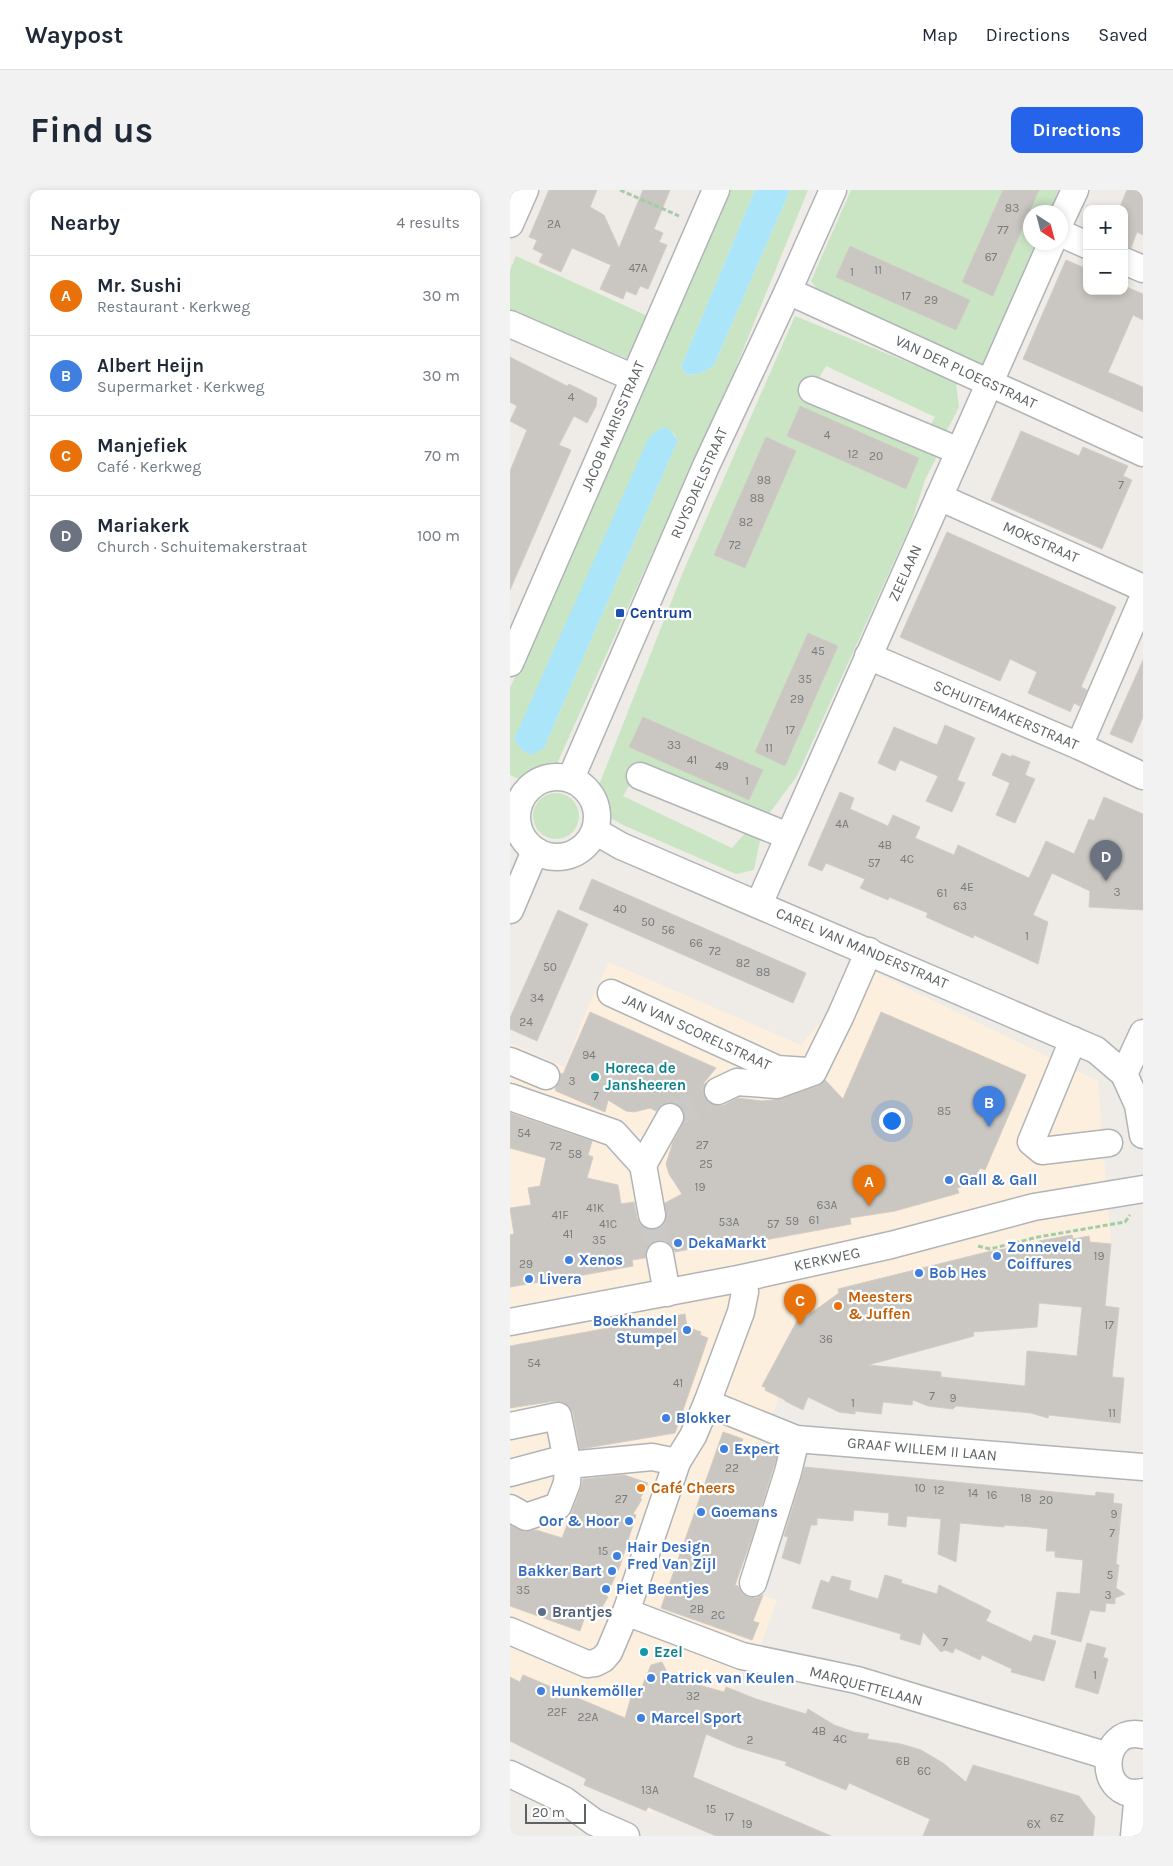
<!DOCTYPE html>
<meta charset="utf-8">
<style>
body{margin:0;font-family:Karla,sans-serif;background:#f2f2f3;color:#1f2937}
.controls{position:absolute;right:15px;top:15px;display:grid;overflow:hidden;border-radius:10px;box-shadow:0 2px 8px #0003}
.controls button{width:45px;height:45px;display:grid;place-items:center;padding:0;border:0;border-bottom:1px solid #e0e1e3;background:#fff;color:#1f2937;font:25px sans-serif}
.compass{position:absolute;left:513px;top:15px;width:45px;height:45px;border-radius:50%;background:#fff;box-shadow:0 2px 8px #0003;rotate:144deg}
.scale{position:absolute;left:15px;bottom:12px;width:61px;box-sizing:border-box;padding-left:5px;border:2px solid #5d6265;border-top:0;font-size:14px;line-height:18px;white-space:nowrap;color:#5d6265;-webkit-text-stroke:4px #fff;paint-order:stroke}
.you{position:absolute;left:381px;top:930px;width:18px;height:18px;margin:-12px;border:4px solid #fff;border-radius:50%;background:#1a73e8;box-shadow:0 0 0 8px #1a73e833}
.badge{display:grid;place-items:center;width:32px;height:32px;border-radius:50%;background:#2563eb;color:#fff;font-size:16px;font-weight:700}
.pin{position:absolute;translate:-50% -41px;filter:drop-shadow(0 1px 2px #0008)}
.pin::after{content:'';position:absolute;top:26px;width:18px;height:15px;background:inherit;clip-path:polygon(0 0,100% 0,50% 100%)}
.list{margin:0;padding:0;list-style:none}
h2{display:flex;justify-content:space-between;align-items:center;height:65px;margin:0;padding:0 20px;font-size:21px}
h2 small{font-size:16px;font-weight:400;color:#747a83}
.list li{display:grid;grid-template-columns:32px 1fr auto;gap:15px;align-items:center;box-sizing:border-box;height:80px;padding:0 20px;border-top:1px solid #e0e1e3}
.list b{display:block;font-size:19px;white-space:nowrap}
.list p{margin:0;font-size:16px;white-space:nowrap;color:#747a83}
.list em{font-size:16px;font-style:normal;color:#747a83}
.map{position:relative;flex:none;width:633px;height:1646px;overflow:hidden;border-radius:10px}
header{display:flex;align-items:center;gap:30px;box-sizing:border-box;height:70px;padding:0 25px;background:#fff;border-bottom:1px solid #e0e1e3}
header strong{font-size:24px}
nav{display:flex;gap:28px;margin-inline-start:auto;font-size:18px}
.intro{display:flex;align-items:center;justify-content:space-between;box-sizing:border-box;height:120px;padding:0 30px}
h1{margin:0;font-size:35px}
.button{padding:12px 22px;border-radius:10px;background:#2563eb;color:#fff;font-size:18px;font-weight:700}
main{display:flex;gap:30px;padding:0 30px}
aside{flex:1;background:#fff;border-radius:10px;box-shadow:0 2px 8px #0003}
.map>svg:first-child{display:block}
.commercial{fill:#fcefdd}
.green{fill:#cae5c4;fill-rule:evenodd}
.water{fill:#aae5fa}
.building{fill:#cac6c2;stroke:#d3ccc4;fill-rule:evenodd}
.lines{fill:none;stroke-linecap:round;stroke-linejoin:round}
.minor-tunnel{stroke:#cac9c6;stroke-width:26;stroke-dasharray:26 13;stroke-linecap:butt}
.minor-casing{stroke:#b1b4b7;stroke-width:29}
.path{stroke:#a2cda6;stroke-width:3;stroke-dasharray:5 2.5;stroke-linecap:butt}
.minor{stroke:#fff;stroke-width:26}
.transit-dot{fill:#1a4fb4;stroke:#fff;stroke-width:2}
.culture-dot{fill:#0f9aa8;stroke:#fff;stroke-width:2}
.shop-dot{fill:#3f7fe0;stroke:#fff;stroke-width:2}
.food-dot{fill:#e8710a;stroke:#fff;stroke-width:2}
.service-dot{fill:#5c6f8a;stroke:#fff;stroke-width:2}
.labels{text-anchor:middle;stroke-width:4.5;stroke-linejoin:round;paint-order:stroke}
.number-label{font-size:12px;fill:#787b7c}
.street-label{font-size:15px;fill:#5d6265;stroke:#fff}
.transit-label{font-size:15px;font-weight:bold;fill:#164399;stroke:#fff;text-anchor:start}
.culture-label{font-size:15px;font-weight:bold;fill:#0d838f;stroke:#fff;text-anchor:start}
.shop-label{font-size:15px;font-weight:bold;fill:#366cbe;stroke:#fff;text-anchor:start}
.food-label{font-size:15px;font-weight:bold;fill:#c56008;stroke:#fff;text-anchor:start}
.service-label{font-size:15px;font-weight:bold;fill:#4e5e75;stroke:#fff;text-anchor:start}
</style>
<header>
<strong>Waypost</strong>
<nav><a>Map</a><a>Directions</a><a>Saved</a></nav>
</header>
<div class="intro"><h1>Find us</h1><a class="button">Directions</a></div>
<main>
<aside>
<h2>Nearby<small>4 results</small></h2>
<ul class="list">
<li><span class="badge" style="background:#e8710a">A</span><div><b>Mr. Sushi</b><p>Restaurant · Kerkweg</p></div><em>30 m</em></li>
<li><span class="badge" style="background:#3f7fe0">B</span><div><b>Albert Heijn</b><p>Supermarket · Kerkweg</p></div><em>30 m</em></li>
<li><span class="badge" style="background:#e8710a">C</span><div><b>Manjefiek</b><p>Café · Kerkweg</p></div><em>70 m</em></li>
<li><span class="badge" style="background:#6b7280">D</span><div><b>Mariakerk</b><p>Church · Schuitemakerstraat</p></div><em>100 m</em></li>
</ul>
</aside>
<div class="map">
<svg width="633" height="1646" viewBox="0 0 633 1646">
<rect width="100%" height="100%" fill="#efebe6"/>
<path class="commercial" d="M342,771l246,120 13,164 -2,29 -31,-3 -3,35 -34,-3 -39,8 -219,74 -26,75 28,10 -42,118 34,12 -15,42 -33,53 -60,60 -17,59 -142,-73v-698l55,24 22,-58 22,-47 192,83 31,-37z"/>
<g class="green">
<path d="M219,0h26l-74,177 5,7c12,2 19,-2 28,-9l76,-175h18l-76,187 -177,391h-6l-23,14 -16,-7v-87zM163,242l5,8 -134,308z"/>
<path d="M341,0h218l-10,22h-29v30l16,1 -54,123 -12,3 -153,-66 -16,-22z"/>
<path d="M6,66l136,62 -19,43 -123,-51v-40z"/>
<path d="M285,126l161,66 3,25 -16,31 -15,-8 7,-13 -109,-51 -9,15 121,73 -13,26 -14,44 -114,252 -32,43 -125,-51 -17,28 109,52 15,-17 14,4 -7,35 -18,4 -113,-49 -14,-8 1,-10 -11,-22 84,-213z"/>
<circle cx="46" cy="626" r="23"/>
</g>
<g class="water">
<path d="M245,0h35l-76,175c-9,7 -16,11 -28,9l-5,-7z"/>
<path d="M157,237l11,13 -134,308 -13,7 -9,-5 -8,-11 135,-302 9,-7z"/>
</g>
<g class="building">
<path d="M39,0h48l-7,17 14,8 15,33 24,-58h27l-16,39 9,4 -4,9 8,3 -19,44 -8,-3 -4,9 -10,-4 -3,8 -23,-10 11,-24 -39,-17 -11,24 -22,-10 4,-8 -10,-5 4,-9 -8,-3z"/>
<path d="M493,0h36l-46,106 -31,-14z"/>
<path d="M617,0h16v45l-6,-3 -6,16 -7,-2v-37h-5z"/>
<path d="M340,56l120,54 -14,30 -120,-53z"/>
<path d="M556,70l21,9v22h37v-5l19,8v26l-10,-5 -25,57 35,15v25l-120,-53z"/>
<path d="M0,167l57,29 2,-2 28,14 -1,8 -9,17 -13,-7 -15,29 12,5 -61,140v-119l17,-41 -17,-9 7,-15 -7,-4z"/>
<path d="M290,216l119,52 -13,31 -119,-53z"/>
<path d="M511,241l58,25 4,-9 45,19 -5,10 9,4 -30,69 -111,-49z"/>
<path d="M256,247l30,14 -51,117 -31,-13z"/>
<path d="M437,342l169,75 -35,80 6,3 -7,16 -6,-3 -4,9 -1,-1 -41,-18 9,-21 -27,-13 -10,22 -100,-44z"/>
<path d="M298,443l30,13 -53,120 -30,-14z"/>
<path d="M633,470v57l-11,26 -22,-9z"/>
<path d="M133,527l120,53 -14,30 -120,-53z"/>
<path d="M435,535l30,13 -18,42 8,3 -13,29 -26,-11 12,-25 -38,-16 -5,11 -17,-8 16,-36 43,18z"/>
<path d="M492,563l9,4 1,-2 18,7 -5,13 10,4 -20,44 -19,-8 14,-32 -18,-8z"/>
<path d="M330,602l14,6 -4,11 38,17 5,-11 27,12 -5,11 39,17 4,-10 71,33 17,-37 28,13 15,-35 5,2 10,-24 39,17v96l-54,-3 1,-16 -38,-18 -19,42 15,7 -10,42 -64,-29 -1,3 -47,-21 2,-4 -39,-16 -1,3 -28,-12 5,-9 -39,-16 -4,8 -14,-6z"/>
<path d="M82,689l214,94 -13,30 -214,-94z"/>
<path d="M48,720l30,14 -51,117 -27,-12v-11z"/>
<path d="M80,822l126,56 -13,16 2,1 -2,5 2,8 4,5 7,3 8,-1 14,-7 24,3 20,-2 36,-13 7,-6 18,19 38,-87 145,63 -41,95 -5,-2 -7,15 -16,5 2,5 -64,18 -45,7 1,6 -140,26 -1,-5 -35,7 -3,-6 -7,-5 -8,-1 -7,4 -4,6 -1,8 -13,2 1,6 -94,17v-1l-29,5v-52l4,-1 -4,-26 21,-3 -3,-17 12,-2 6,-28 -36,-10v-35l82,28 -4,14 5,2 -6,21 31,7 3,19 13,-2 3,16 3,6 6,5 8,1 8,-4 4,-6 -1,-17 17,-9 -13,-20 -3,-10 7,-22 10,-18 2,-7 -2,-7 -5,-6 -9,-2 -7,2 -6,7 -6,-3 -16,4 -8,-1 -18,-11 -3,12 -49,-21 -1,-3 5,-7v-8l3,1z"/>
<path d="M562,1045l1,4 16,-3 1,6 21,2 -6,62 14,2 -7,69 12,1 -4,45 -71,-8 -1,3 -17,-5 -75,-7 -3,3 -25,-3 -15,-6 -1,5 -29,-3 -2,12 -26,-3v3l-16,-2 -31,-15 -5,13 -18,-9v-1l-20,-10 1,-2 -4,-2 37,-69 4,2 36,-26 -1,-4 149,-37 52,-9v-2zM529,1113l43,4 -5,49 -50,-5 -2,35 -84,-9v-5l-73,-7 106,-29 -1,-4 64,-5z"/>
<path d="M175,1124l2,13 14,5 -1,3 8,3 -33,95 -95,16 -7,-36 -4,-7 -6,-4 -8,-1 -45,7v-62z"/>
<path d="M213,1242l20,7 -2,4 36,13 -25,81 -17,48 3,1 4,7 6,4 8,1 7,-3 -10,26 6,2 -7,17 -91,-32z"/>
<path d="M295,1277l290,29 1,-4 18,2 -1,9 9,1 -6,60 3,1 -3,23 9,6 -10,4v6l-9,-1 -1,9 -15,-2 -9,32 -30,-8 6,-42 23,2 3,-34 -28,-3v-6h-9l2,-22 -17,-2 -27,-2v2l-44,-4 -4,39 -18,-8 3,-35 -34,-3 -1,11 -18,-2 1,-12 -35,-3 -1,11 -36,-3v7h-6l-11,39 -18,-6 6,-21 -4,-1z"/>
<path d="M114,1285l24,8 -8,16h2l-9,15 3,1 -16,51 -14,30 2,1 -10,17 -11,-4 -7,21 -70,-25v-81l14,7 12,-2 26,8 19,-50 2,-9z"/>
<path d="M375,1385l17,5 -1,3 36,11 2,-9 52,26 -5,10 45,21 3,-7 22,6 -12,40 -33,-9 1,-3 -30,-14 -2,5 -25,-12 -2,5 -8,-3 -4,2 -18,-20 -3,13 -20,-6 1,-5 -89,-26 9,-28 8,3 3,-7 19,5 -2,9 29,9z"/>
<path d="M577,1453l19,5 -3,9 5,2 -10,35 -23,-7z"/>
<path d="M152,1472l5,10 21,10 36,10 2,-5 30,12 50,15 2,-5 26,16 20,7 15,2 -2,5 34,5 20,6 22,13 23,19 7,-17 106,31 16,21 -2,19h-170l7,-17 -81,-36 -3,7 -61,-25 2,-3 -51,-15 -30,-13 -13,43 138,59h-115l-68,-29 -2,4 -62,-26 2,-6 -76,-38v-64l10,5 3,-7 102,43 6,-21 8,-3 12,-29z"/>
</g>
<g class="lines">
<g class="minor-tunnel">
<path d="M160,927l48,-26"/>
<path d="M142,1025l8,40"/>
</g>
<defs>
<g id="minor">
<path d="M550,32l15,-32"/>
<path d="M0,34l15,-34"/>
<path d="M550,43l27,12"/>
<path d="M614,71l19,8"/>
<path d="M278,101l355,162"/>
<path d="M0,134l124,54"/>
<path d="M302,200l147,61"/>
<path d="M429,307l204,91"/>
<path d="M358,466l211,90 64,30"/>
<path d="M0,473l206,-473"/>
<path d="M569,556l64,-148"/>
<path d="M130,586l148,60"/>
<circle cx="47" cy="627" r="40"/>
<path d="M61,588l135,-312 82,-175 45,-101"/>
<path d="M85,641l26,15 475,204 28,24 14,31 5,30"/>
<path d="M249,714l293,-662"/>
<path d="M0,720l25,-59"/>
<path d="M101,803l166,76 30,2"/>
<path d="M563,850l-42,102 11,9 67,-8"/>
<path d="M0,871l36,15"/>
<path d="M614,884l19,-41"/>
<path d="M208,901l19,-9 40,3 36,-13 28,-57 28,-64"/>
<path d="M0,907l104,36 29,32"/>
<path d="M133,975l27,-48"/>
<path d="M133,975l9,50"/>
<path d="M150,1065l7,38"/>
<path d="M0,1132l233,-44 148,-33 143,-38 109,-18"/>
<path d="M197,1213l89,36 347,28"/>
<path d="M0,1236l48,-10 10,49 -1,18 -9,23 -32,11 -16,-9"/>
<path d="M58,1275l84,-8 25,5"/>
<path d="M0,1283l56,-15"/>
<path d="M243,1393l35,-111 8,-33"/>
<path d="M116,1422l116,44 115,24 251,76"/>
<path d="M0,1441l77,33 8,-1 8,-4 6,-7 17,-40 51,-150 16,-26 14,-33 34,-91 4,-20 -2,-14"/>
<path d="M633,1545c-46,-10 -46,68 0,57"/>
<path d="M0,1584l54,26 30,22 32,14"/>
<path d="M624,1646l4,-43"/>
</g>
</defs>
<use href="#minor" class="minor-casing"/>
<g class="path">
<path d="M110,0l59,26"/>
<path d="M468,1056l12,3 48,-12 87,-15 5,-7"/>
</g>
<use href="#minor" class="minor"/>
</g>
<rect class="transit-dot" x="105" y="418" width="10" height="10" rx="2.5"/>
<g class="culture-dot">
<circle cx="85" cy="887" r="5"/>
<circle cx="134" cy="1462" r="5"/>
</g>
<g class="shop-dot">
<circle cx="439" cy="990" r="5"/>
<circle cx="168" cy="1053" r="5"/>
<circle cx="487" cy="1066" r="5"/>
<circle cx="59" cy="1070" r="5"/>
<circle cx="409" cy="1083" r="5"/>
<circle cx="19" cy="1089" r="5"/>
<circle cx="177" cy="1140" r="5"/>
<circle cx="156" cy="1228" r="5"/>
<circle cx="214" cy="1259" r="5"/>
<circle cx="191" cy="1322" r="5"/>
<circle cx="119" cy="1331" r="5"/>
<circle cx="107" cy="1366" r="5"/>
<circle cx="102" cy="1381" r="5"/>
<circle cx="96" cy="1399" r="5"/>
<circle cx="141" cy="1488" r="5"/>
<circle cx="31" cy="1501" r="5"/>
<circle cx="131" cy="1528" r="5"/>
</g>
<g class="food-dot">
<circle cx="328" cy="1116" r="5"/>
<circle cx="131" cy="1298" r="5"/>
</g>
<circle class="service-dot" cx="32" cy="1422" r="5"/>
<g class="labels">
<g class="number-label">
<text x="502" y="22">83</text>
<text x="44" y="38">2A</text>
<text x="493" y="44">77</text>
<text x="481" y="71">67</text>
<text x="128" y="82">47A</text>
<text x="368" y="84">11</text>
<text x="342" y="86">1</text>
<text x="396" y="110">17</text>
<text x="421" y="114">29</text>
<text x="61" y="211">4</text>
<text x="317" y="249">4</text>
<text x="343" y="268">12</text>
<text x="366" y="270">20</text>
<text x="254" y="294">98</text>
<text x="611" y="299">7</text>
<text x="247" y="312">88</text>
<text x="236" y="336">82</text>
<text x="225" y="359">72</text>
<text x="308" y="465">45</text>
<text x="295" y="493">35</text>
<text x="287" y="513">29</text>
<text x="280" y="544">17</text>
<text x="164" y="559">33</text>
<text x="259" y="562">11</text>
<text x="182" y="574">41</text>
<text x="212" y="580">49</text>
<text x="237" y="595">1</text>
<text x="332" y="638">4A</text>
<text x="375" y="659">4B</text>
<text x="397" y="673">4C</text>
<text x="364" y="677">57</text>
<text x="457" y="701">4E</text>
<text x="607" y="706">3</text>
<text x="432" y="707">61</text>
<text x="450" y="720">63</text>
<text x="110" y="723">40</text>
<text x="138" y="736">50</text>
<text x="158" y="744">56</text>
<text x="517" y="750">1</text>
<text x="186" y="757">66</text>
<text x="205" y="765">72</text>
<text x="233" y="777">82</text>
<text x="40" y="781">50</text>
<text x="253" y="786">88</text>
<text x="27" y="812">34</text>
<text x="16" y="836">24</text>
<text x="79" y="869">94</text>
<text x="62" y="895">3</text>
<text x="86" y="910">7</text>
<text x="434" y="925">85</text>
<text x="14" y="947">54</text>
<text x="192" y="959">27</text>
<text x="46" y="960">72</text>
<text x="65" y="968">58</text>
<text x="196" y="978">25</text>
<text x="190" y="1001">19</text>
<text x="317" y="1019">63A</text>
<text x="85" y="1022">41K</text>
<text x="50" y="1029">41F</text>
<text x="304" y="1034">61</text>
<text x="282" y="1035">59</text>
<text x="219" y="1036">53A</text>
<text x="98" y="1038">41C</text>
<text x="263" y="1038">57</text>
<text x="58" y="1048">41</text>
<text x="89" y="1054">35</text>
<text x="589" y="1070">19</text>
<text x="16" y="1078">29</text>
<text x="599" y="1139">17</text>
<text x="316" y="1153">36</text>
<text x="24" y="1177">54</text>
<text x="168" y="1197">41</text>
<text x="422" y="1210">7</text>
<text x="443" y="1212">9</text>
<text x="343" y="1217">1</text>
<text x="602" y="1227">11</text>
<text x="222" y="1282">22</text>
<text x="410" y="1302">10</text>
<text x="429" y="1304">12</text>
<text x="463" y="1307">14</text>
<text x="482" y="1309">16</text>
<text x="516" y="1312">18</text>
<text x="111" y="1313">27</text>
<text x="536" y="1314">20</text>
<text x="604" y="1328">9</text>
<text x="602" y="1347">7</text>
<text x="93" y="1365">15</text>
<text x="600" y="1389">5</text>
<text x="13" y="1404">35</text>
<text x="598" y="1409">3</text>
<text x="187" y="1423">2B</text>
<text x="208" y="1429">2C</text>
<text x="435" y="1456">7</text>
<text x="585" y="1489">1</text>
<text x="183" y="1510">32</text>
<text x="47" y="1526">22F</text>
<text x="78" y="1531">22A</text>
<text x="309" y="1545">4B</text>
<text x="330" y="1553">4C</text>
<text x="240" y="1554">2</text>
<text x="393" y="1575">6B</text>
<text x="414" y="1585">6C</text>
<text x="140" y="1604">13A</text>
<text x="201" y="1623">15</text>
<text x="219" y="1631">17</text>
<text x="547" y="1632">6Z</text>
<text x="237" y="1638">19</text>
<text x="524" y="1638">6X</text>
</g>
<g class="street-label">
<text transform="translate(456 182) rotate(25)" y="5">VAN DER PLOEGSTRAAT</text>
<text transform="translate(103 236) rotate(-67)" y="5">JACOB MARISSTRAAT</text>
<text transform="translate(189 293) rotate(-66)" y="5">RUYSDAELSTRAAT</text>
<text transform="translate(531 352) rotate(24)" y="5">MOKSTRAAT</text>
<text transform="translate(395 383) rotate(-66)" y="5">ZEELAAN</text>
<text transform="translate(496 525) rotate(23)" y="5">SCHUITEMAKERSTRAAT</text>
<text transform="translate(352 758) rotate(23)" y="5">CAREL VAN MANDERSTRAAT</text>
<text transform="translate(187 842) rotate(25)" y="5">JAN VAN SCORELSTRAAT</text>
<text transform="translate(317 1069) rotate(-12)" y="5">KERKWEG</text>
<text transform="translate(412 1259) rotate(5)" y="5">GRAAF WILLEM II LAAN</text>
<text transform="translate(356 1496) rotate(15)" y="5">MARQUETTELAAN</text>
</g>
<g class="transit-label">
<text x="120" y="428">Centrum</text>
</g>
<g class="culture-label">
<text x="95" y="883">Horeca de<tspan x="95" dy="17">Jansheeren</tspan></text>
<text x="144" y="1467">Ezel</text>
</g>
<g class="shop-label">
<text x="449" y="995">Gall &amp; Gall</text>
<text x="178" y="1058">DekaMarkt</text>
<text x="497" y="1062">Zonneveld<tspan x="497" dy="17">Coiffures</tspan></text>
<text x="69" y="1075">Xenos</text>
<text x="419" y="1088">Bob Hes</text>
<text x="29" y="1094">Livera</text>
<text x="167" y="1136" text-anchor="end">Boekhandel<tspan x="167" dy="17">Stumpel</tspan></text>
<text x="166" y="1233">Blokker</text>
<text x="224" y="1264">Expert</text>
<text x="201" y="1327">Goemans</text>
<text x="109" y="1336" text-anchor="end">Oor &amp; Hoor</text>
<text x="117" y="1362">Hair Design<tspan x="117" dy="17">Fred Van Zijl</tspan></text>
<text x="92" y="1386" text-anchor="end">Bakker Bart</text>
<text x="106" y="1404">Piet Beentjes</text>
<text x="151" y="1493">Patrick van Keulen</text>
<text x="41" y="1506">Hunkemöller</text>
<text x="141" y="1533">Marcel Sport</text>
</g>
<g class="food-label">
<text x="338" y="1112">Meesters<tspan x="338" dy="17">&amp; Juffen</tspan></text>
<text x="141" y="1303">Café Cheers</text>
</g>
<g class="service-label">
<text x="42" y="1427">Brantjes</text>
</g>
</g>
</svg>
<div class="controls">
<button>+</button>
<button>−</button>
</div>
<svg class="compass" viewBox="-18 -18 36 36"><path d="M0-13l5 13h-10z" fill="#e53935"/><path d="M0 13l5-13h-10z" fill="#747a83"/></svg>
<div class="scale">20 m</div>
<div class="you"></div>
<div class="pin badge" style="left:359px;top:1016px;background:#e8710a">A</div>
<div class="pin badge" style="left:479px;top:937px;background:#3f7fe0">B</div>
<div class="pin badge" style="left:290px;top:1135px;background:#e8710a">C</div>
<div class="pin badge" style="left:596px;top:691px;background:#6b7280">D</div>
</div>
</main>
